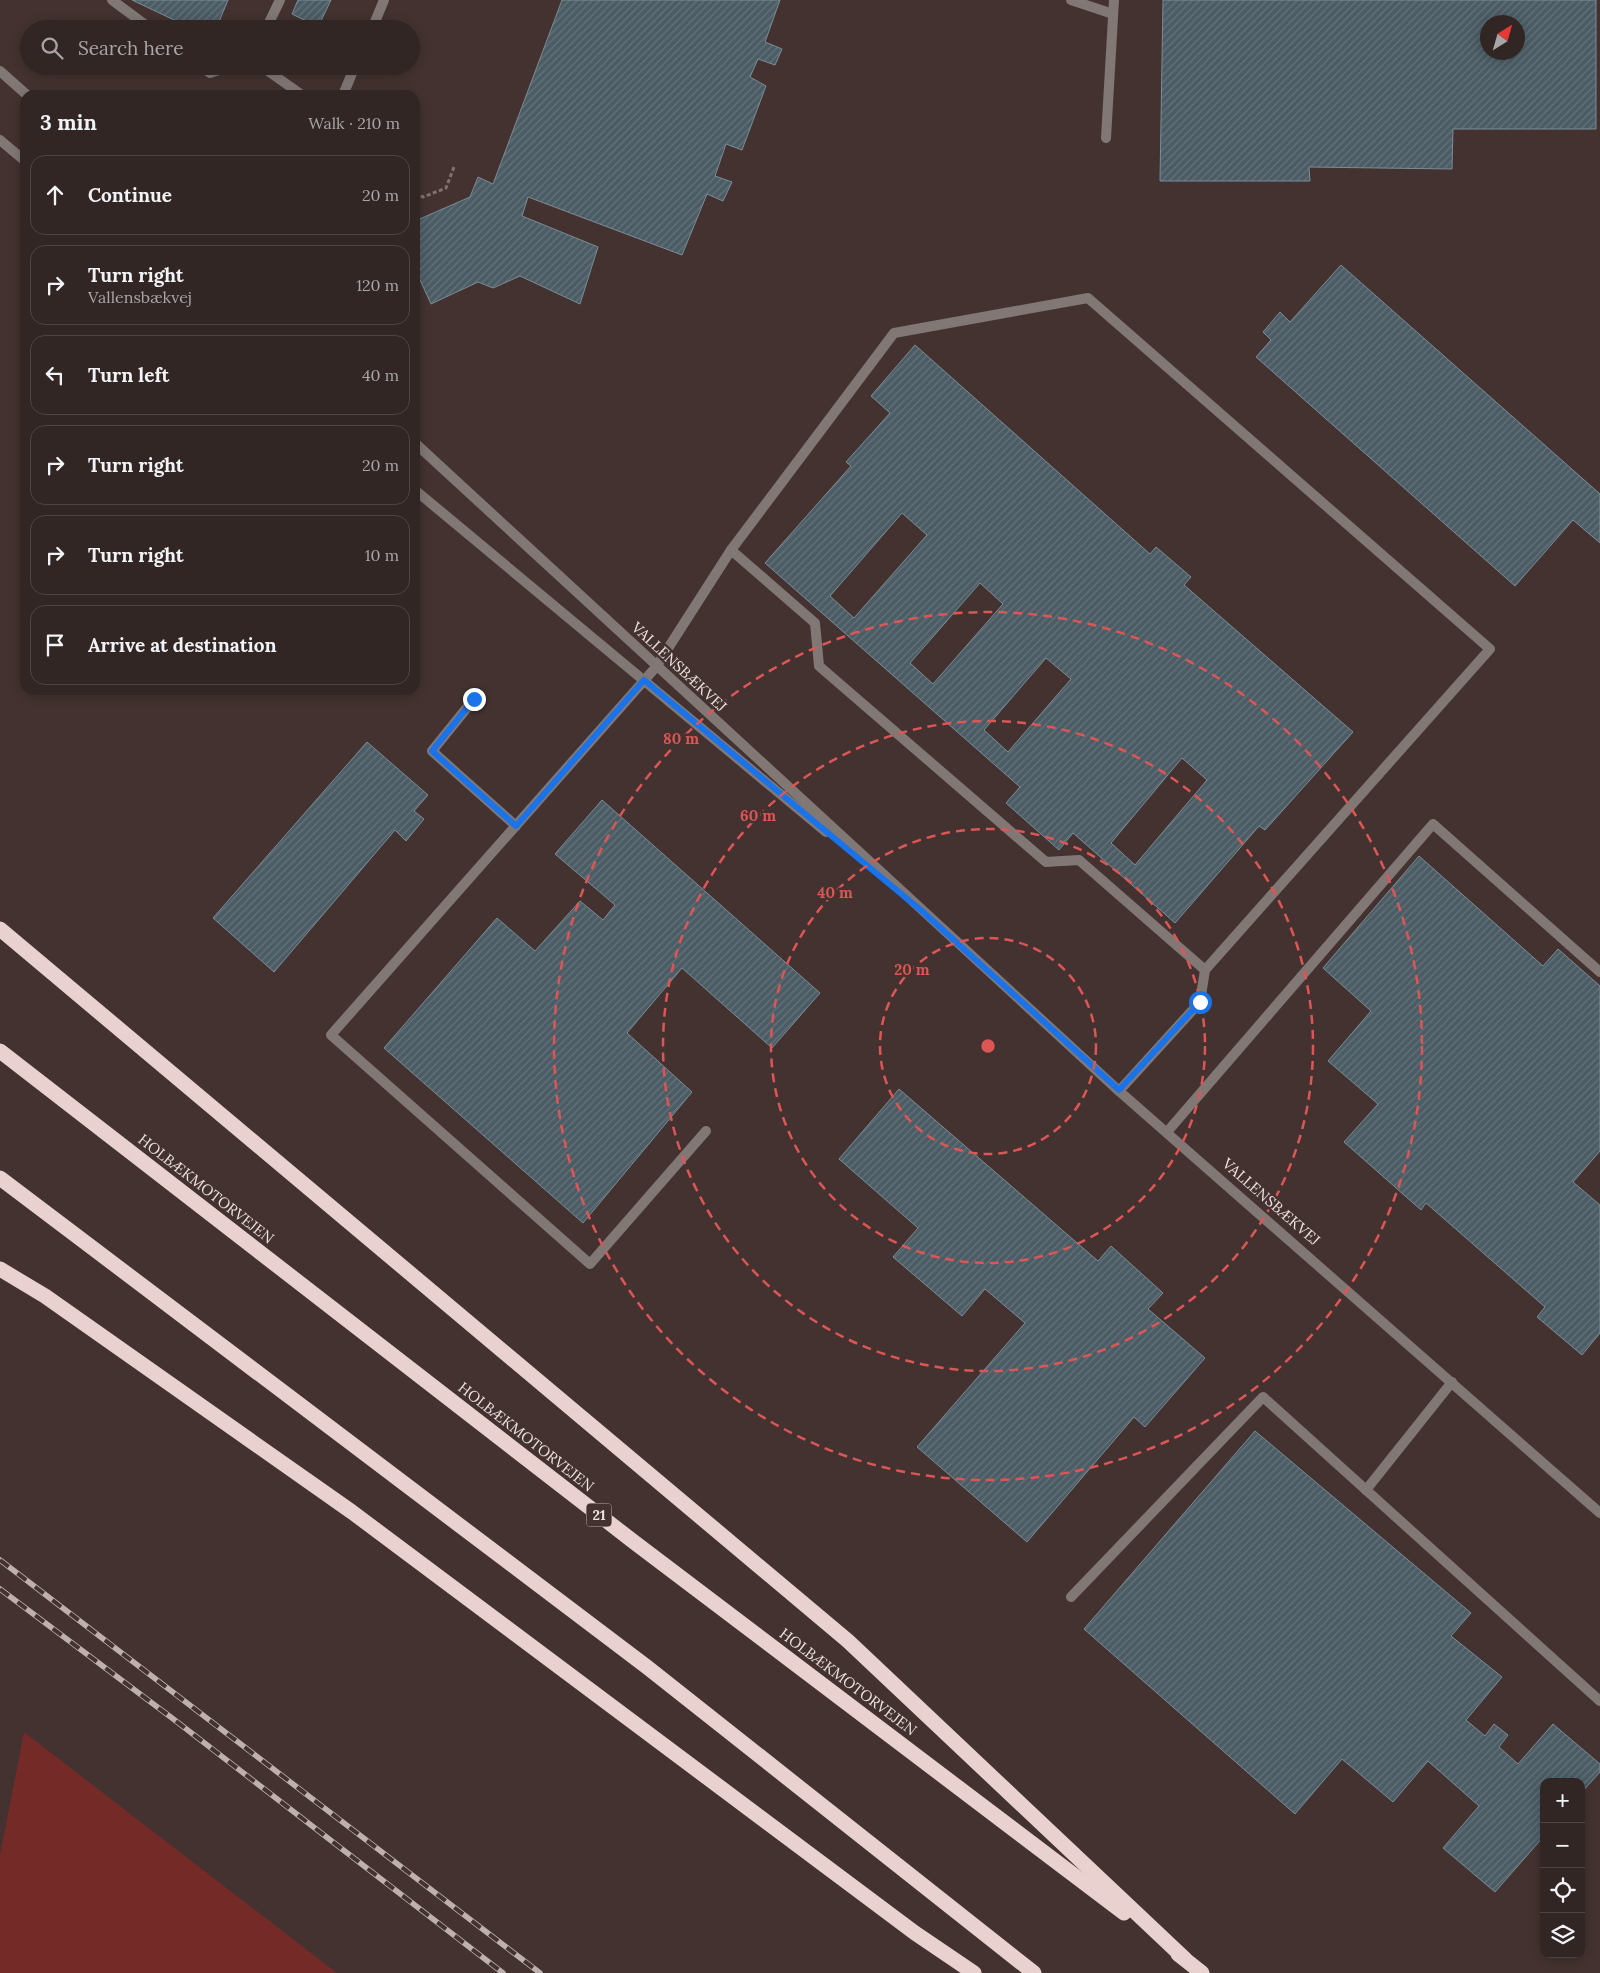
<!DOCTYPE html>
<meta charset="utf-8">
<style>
body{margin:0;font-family:Lora,serif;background:#3a2e2c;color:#f1f3f6}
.controls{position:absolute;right:15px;bottom:15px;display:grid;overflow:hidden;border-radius:10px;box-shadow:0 2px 12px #0003}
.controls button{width:45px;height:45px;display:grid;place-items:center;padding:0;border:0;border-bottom:1px solid #4d4341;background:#322624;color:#f1f3f6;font:25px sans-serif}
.compass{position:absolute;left:1480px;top:15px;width:45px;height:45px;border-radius:50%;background:#322624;box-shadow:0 2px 12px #0003;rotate:37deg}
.stop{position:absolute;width:15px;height:15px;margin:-11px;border:4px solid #1a73e8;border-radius:50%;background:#fff}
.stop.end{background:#1a73e8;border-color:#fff;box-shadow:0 1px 5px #0008}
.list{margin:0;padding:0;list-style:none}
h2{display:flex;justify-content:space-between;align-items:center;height:65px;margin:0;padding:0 20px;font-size:21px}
h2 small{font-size:16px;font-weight:400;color:#a8a5a6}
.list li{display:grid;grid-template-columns:32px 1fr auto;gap:15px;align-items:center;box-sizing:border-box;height:80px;margin:0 10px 10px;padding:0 10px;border:1px solid #4d4341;border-radius:15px}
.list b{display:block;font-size:19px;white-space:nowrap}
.list p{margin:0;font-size:16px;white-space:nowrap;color:#a8a5a6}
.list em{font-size:16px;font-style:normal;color:#a8a5a6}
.icon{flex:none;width:28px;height:28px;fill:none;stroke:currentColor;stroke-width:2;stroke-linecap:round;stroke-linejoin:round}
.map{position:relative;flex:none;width:1600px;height:1973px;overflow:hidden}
.search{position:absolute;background:#322624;box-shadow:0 2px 12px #0003;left:20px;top:20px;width:400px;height:55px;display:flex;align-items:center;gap:12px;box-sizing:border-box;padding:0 18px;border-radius:28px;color:#a8a5a6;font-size:19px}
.panel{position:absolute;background:#322624;box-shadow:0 2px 12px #0003;left:20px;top:90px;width:400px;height:605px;border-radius:15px}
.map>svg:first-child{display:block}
.grass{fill:#742b28}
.building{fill:url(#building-hatch);stroke:#7a8d96;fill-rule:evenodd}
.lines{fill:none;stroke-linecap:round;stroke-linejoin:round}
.path{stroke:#817271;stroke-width:3;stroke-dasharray:4 2.5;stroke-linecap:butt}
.service{stroke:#817876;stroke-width:10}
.minor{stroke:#817876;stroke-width:10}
.tertiary{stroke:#817876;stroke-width:10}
.motorway{stroke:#e8d1ce;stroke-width:15}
.rail-casing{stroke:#bdb0af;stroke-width:5.5}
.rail{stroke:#433230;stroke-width:4;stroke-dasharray:11;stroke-linecap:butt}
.route{stroke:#1a73e8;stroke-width:6}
.ring{fill:none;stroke:#dc5656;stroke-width:2.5;stroke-dasharray:9 6}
.labels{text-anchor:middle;stroke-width:5;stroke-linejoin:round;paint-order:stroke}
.shield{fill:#433230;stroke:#baacab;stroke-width:1}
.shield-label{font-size:14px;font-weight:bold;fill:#ede1e0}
.street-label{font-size:15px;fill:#ede1e0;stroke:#433230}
.centre{fill:#dc5656;stroke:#433230;stroke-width:2.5}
.ring-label{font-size:15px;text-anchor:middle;font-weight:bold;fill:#dc5656;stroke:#433230;stroke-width:5;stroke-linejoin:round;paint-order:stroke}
</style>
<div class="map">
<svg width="1600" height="1973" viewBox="0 0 1600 1973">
<defs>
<pattern id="building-hatch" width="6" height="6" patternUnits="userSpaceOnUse" patternTransform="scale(1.25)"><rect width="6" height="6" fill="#4b5c65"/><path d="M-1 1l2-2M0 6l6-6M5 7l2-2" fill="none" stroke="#65737b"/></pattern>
</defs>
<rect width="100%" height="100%" fill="#433230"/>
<path class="grass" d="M24,1732l313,241h-337v-118z"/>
<g class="building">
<path d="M132,0h96l-12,29h-23z"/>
<path d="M298,0h33l-13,27 -26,-13z"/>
<path d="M562,0h218l-15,42 17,7 -7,16 -17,-6 -8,18 16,9 -24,64 -16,-6 -11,32 17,6 -9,19 -16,-7 -25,61 -154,-58 -6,19 76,31 -18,57 -60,-28 -27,12 -15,-6 -47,22 -16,-35v-48l55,-24 8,-20 15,7z"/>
<path d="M1163,0h433v129h-143l-1,40 -143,-2 1,14h-150zM1488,22h30v30h-30z"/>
<path d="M1341,265l259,229v49l-27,-23 -58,66 -259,-229 15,-17 -8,-8 17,-20 10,10z"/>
<path d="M915,345l235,209 6,-7 35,30 -7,8 169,147 -88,98 -6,-4 -84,97 -102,-90 -14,17 -53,-47 14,-16 -255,-224 86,-97 -5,-4 44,-49 -19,-17zM902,513l25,22 -73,83 -24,-22zM980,583l23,21 -70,80 -23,-21zM1046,658l25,21 -63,73 -24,-22zM1182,758l25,22 -72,85 -24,-22z"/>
<path d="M367,742l61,53 -14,16 10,8 -18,22 -11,-11 -121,142 -61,-54z"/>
<path d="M602,800l218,193 -48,55 -90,-80 -55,65 65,59 -109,131 -199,-175 113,-130 38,33 45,-50 23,19 12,-15 -60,-51z"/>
<path d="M1419,856l124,110 15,-17 42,37v165l-27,31 27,23v128l-18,22 -45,-38 8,-10 -119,-104 -5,7 -77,-68 34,-38 -50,-43 43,-50 -48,-43z"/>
<path d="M899,1089l199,172 13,-15 52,47 -15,16 57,49 -60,69 -11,-10 -107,125 -110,-95 108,-124 -40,-34 -23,27 -69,-59 25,-29 -79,-69z"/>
<path d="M1255,1431l216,182 -20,23 51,41 -36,43 19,16 9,-12 14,11 -9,12 19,17 35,-40 47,40v8l-19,21v-11h-37v54l-49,56 -52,-44 36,-42 -51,-45 -35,41 -51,-43 -47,55 -211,-185z"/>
</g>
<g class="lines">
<path class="path" d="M415,193l8,4 23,-9 8,-21"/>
<g class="service">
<path d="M112,0l39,29"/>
<path d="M1071,0l42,14"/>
<path d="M266,29l14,-29"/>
<path d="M200,66l10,7 21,-7"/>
<path d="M261,66l41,29"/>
<path d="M1106,138l8,-138"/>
<path d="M731,550l84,73 4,43 227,196 33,-2 126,110"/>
<path d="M474,699l-42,52 84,75"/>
<path d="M706,1131l-116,133 -259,-229 325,-368 75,-117 163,-217 194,-35 402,351 -285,321 -5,32 -81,89"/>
<path d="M1167,1132l266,-308 167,148"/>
<path d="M1366,1490l86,-108"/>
<path d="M1071,1597l192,-200 337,304"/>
</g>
<g class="minor">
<path d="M372,29l12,-29"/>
<path d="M343,95l12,-29"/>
</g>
<g class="tertiary">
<path d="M0,71l27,24"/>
<path d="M0,140l25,21"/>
<path d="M415,443l704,648 481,422"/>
<path d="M415,490l411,342"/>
</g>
<g class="motorway">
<path d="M0,929l848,712 337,318"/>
<path d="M0,1051l634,491 490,371"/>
<path d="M0,1178l647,489 387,306"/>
<path d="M0,1269l45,27 307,216 563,421 59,40"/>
<path d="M1178,1954l24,19"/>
</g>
<defs>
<g id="rail">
<path d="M0,1560l540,413"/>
<path d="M0,1589l172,129 331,255"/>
</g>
</defs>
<use href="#rail" class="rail-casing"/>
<use href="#rail" class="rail"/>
</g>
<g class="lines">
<path class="route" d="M474,699l-42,52 84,75 128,-146 279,232 196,178 81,-88"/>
</g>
<g class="ring">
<circle cx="988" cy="1046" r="108"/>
<circle cx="988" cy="1046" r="217"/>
<circle cx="988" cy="1046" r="325"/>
<circle cx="988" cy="1046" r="434"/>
</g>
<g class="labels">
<rect class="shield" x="586.5" y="1503.5" width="25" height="23" rx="4"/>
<g class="shield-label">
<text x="599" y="1520">21</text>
</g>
<g class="street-label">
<text transform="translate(679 667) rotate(43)" y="5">VALLENSBÆKVEJ</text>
<text transform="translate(206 1189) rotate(38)" y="5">HOLBÆKMOTORVEJEN</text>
<text transform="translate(1271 1202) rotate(41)" y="5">VALLENSBÆKVEJ</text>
<text transform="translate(526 1437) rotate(38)" y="5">HOLBÆKMOTORVEJEN</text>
<text transform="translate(848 1682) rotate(37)" y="5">HOLBÆKMOTORVEJEN</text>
</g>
</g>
<circle cx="988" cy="1046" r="8" class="centre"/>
<g class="ring-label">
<text x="681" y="744">80 m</text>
<text x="758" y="821">60 m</text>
<text x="835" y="898">40 m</text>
<text x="912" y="975">20 m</text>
</g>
</svg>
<div class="controls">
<button>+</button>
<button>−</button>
<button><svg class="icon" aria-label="locate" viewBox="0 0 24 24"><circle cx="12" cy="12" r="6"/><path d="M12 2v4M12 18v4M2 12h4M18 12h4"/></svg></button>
<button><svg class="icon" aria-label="layers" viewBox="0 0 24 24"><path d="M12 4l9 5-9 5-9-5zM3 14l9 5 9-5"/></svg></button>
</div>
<svg class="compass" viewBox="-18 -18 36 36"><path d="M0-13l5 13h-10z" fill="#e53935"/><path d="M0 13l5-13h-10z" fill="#a8a5a6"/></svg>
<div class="stop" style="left:1200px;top:1002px"></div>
<div class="stop end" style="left:474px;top:699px"></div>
<div class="search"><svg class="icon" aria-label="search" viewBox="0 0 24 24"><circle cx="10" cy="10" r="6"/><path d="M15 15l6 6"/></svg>Search here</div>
<section class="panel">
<h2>3 min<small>Walk · 210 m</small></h2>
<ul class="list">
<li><svg class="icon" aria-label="ahead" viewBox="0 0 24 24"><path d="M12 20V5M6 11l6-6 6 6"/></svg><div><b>Continue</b></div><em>20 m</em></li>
<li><svg class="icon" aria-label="right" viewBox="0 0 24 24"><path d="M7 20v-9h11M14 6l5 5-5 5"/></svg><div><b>Turn right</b><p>Vallensbækvej</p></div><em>120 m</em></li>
<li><svg class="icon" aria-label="left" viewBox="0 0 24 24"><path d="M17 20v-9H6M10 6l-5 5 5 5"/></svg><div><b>Turn left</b></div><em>40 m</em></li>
<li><svg class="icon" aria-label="right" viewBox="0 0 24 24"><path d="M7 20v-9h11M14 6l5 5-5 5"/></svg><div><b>Turn right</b></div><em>20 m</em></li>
<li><svg class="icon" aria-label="right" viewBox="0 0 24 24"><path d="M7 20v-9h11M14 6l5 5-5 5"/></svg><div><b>Turn right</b></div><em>10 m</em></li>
<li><svg class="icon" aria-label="arrive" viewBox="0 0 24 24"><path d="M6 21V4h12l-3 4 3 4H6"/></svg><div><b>Arrive at destination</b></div></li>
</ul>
</section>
</div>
